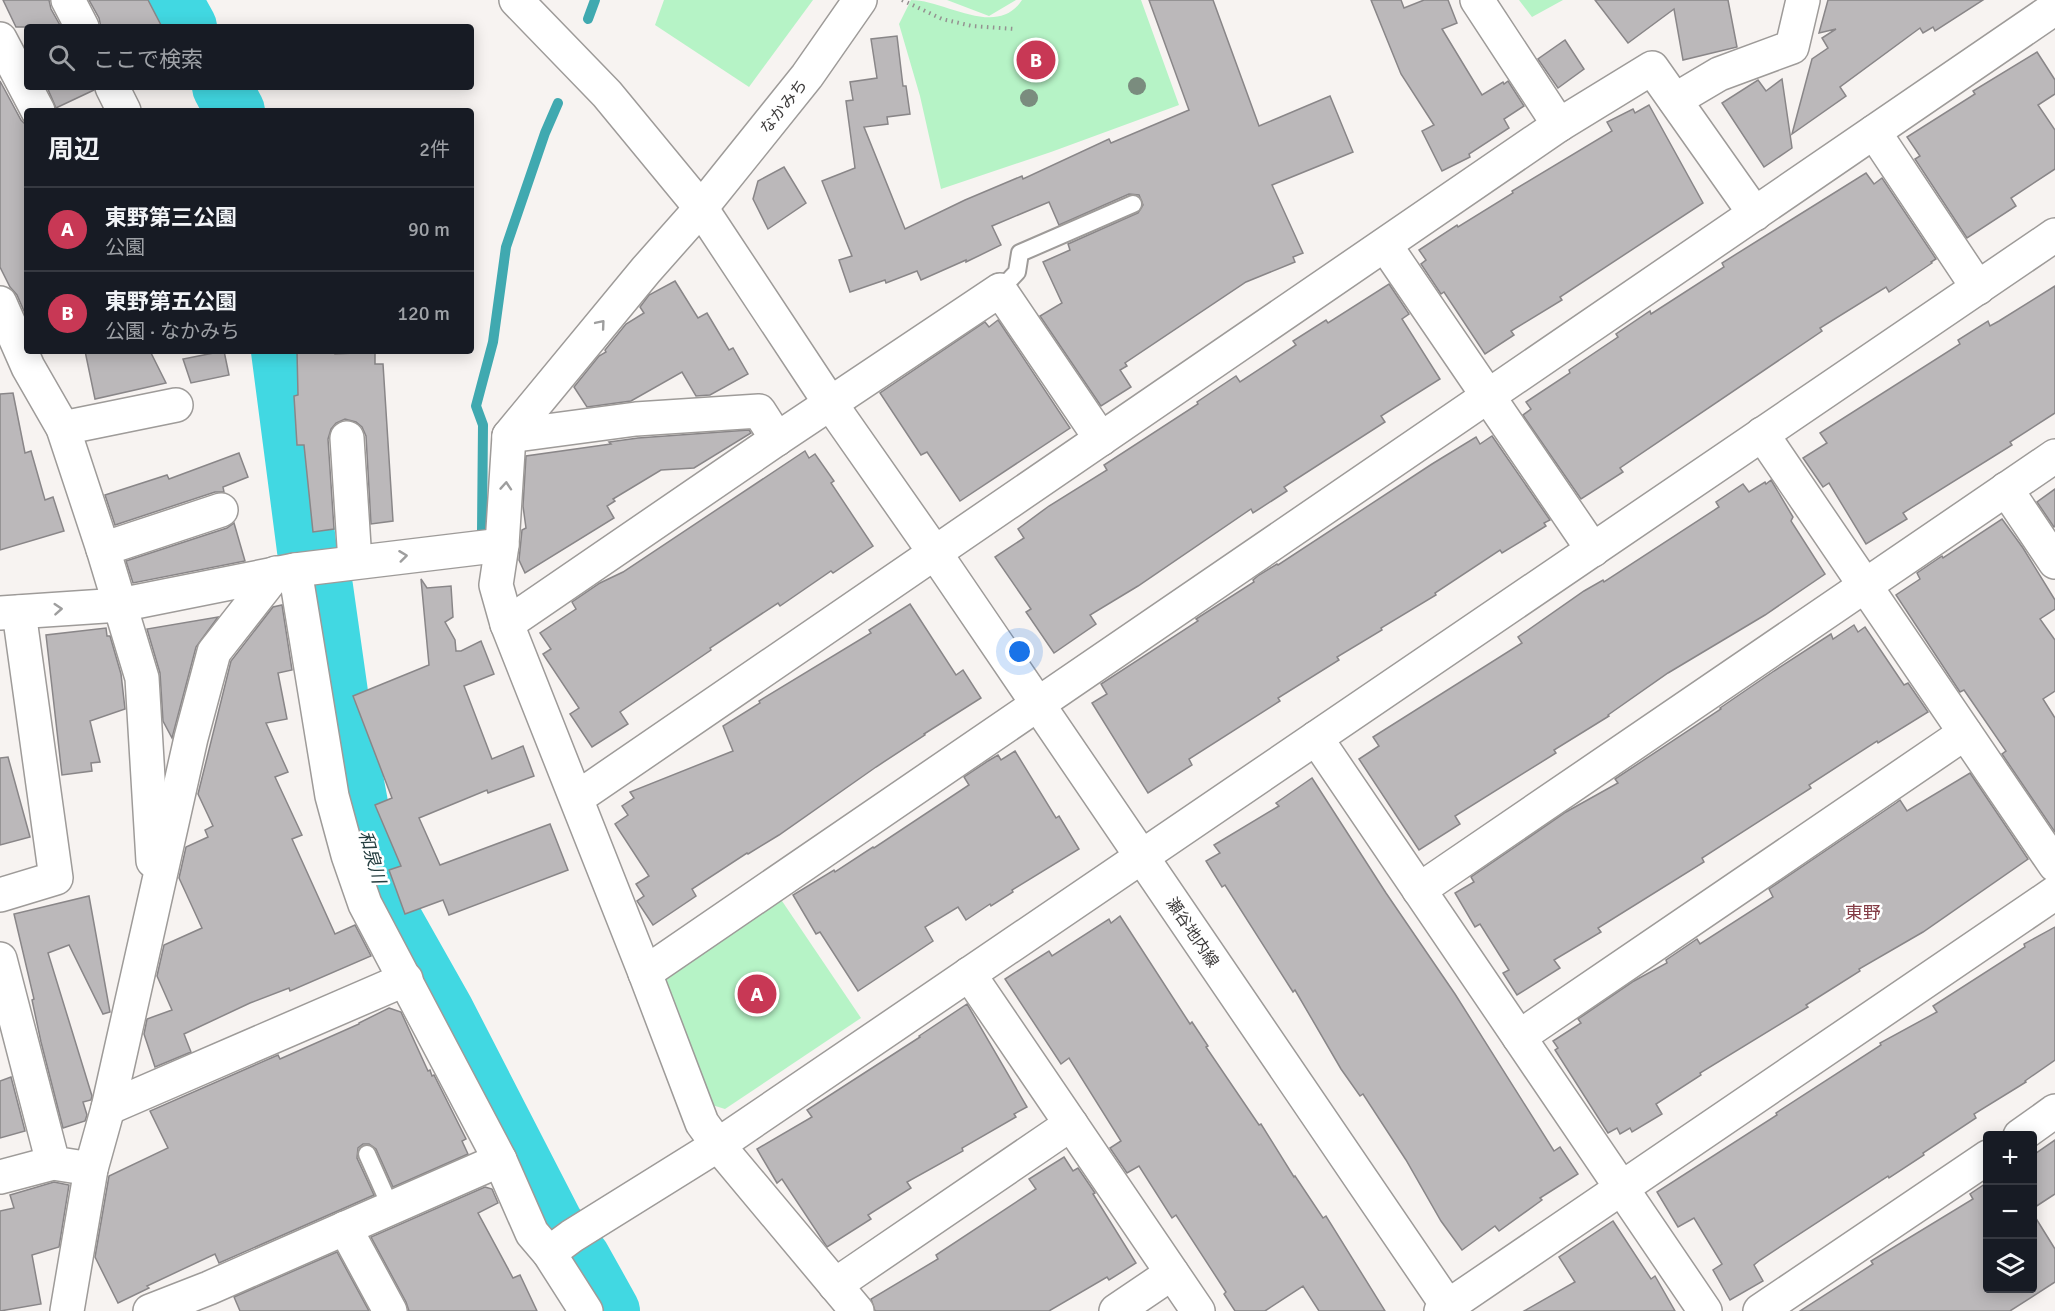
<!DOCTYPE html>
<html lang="ja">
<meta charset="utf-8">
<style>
body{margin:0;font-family:Signika,"Noto Sans JP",sans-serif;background:#242831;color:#f1f3f6}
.controls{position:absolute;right:18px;bottom:18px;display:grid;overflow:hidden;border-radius:6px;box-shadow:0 3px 15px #0003}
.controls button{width:54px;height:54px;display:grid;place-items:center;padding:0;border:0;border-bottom:2px solid #363941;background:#171b24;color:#f1f3f6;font:30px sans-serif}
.you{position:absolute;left:1020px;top:652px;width:21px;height:21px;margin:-15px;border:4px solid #fff;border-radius:50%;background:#1a73e8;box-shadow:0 0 0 9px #1a73e833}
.badge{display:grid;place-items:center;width:39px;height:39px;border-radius:50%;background:#c83855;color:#fff;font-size:20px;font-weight:700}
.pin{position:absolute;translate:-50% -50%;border:3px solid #fff;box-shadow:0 2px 6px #0006}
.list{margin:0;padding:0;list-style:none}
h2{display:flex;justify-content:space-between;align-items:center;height:78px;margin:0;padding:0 24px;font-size:26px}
h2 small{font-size:20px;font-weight:400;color:#9ea1a6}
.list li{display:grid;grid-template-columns:39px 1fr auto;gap:18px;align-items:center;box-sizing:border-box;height:84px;padding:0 24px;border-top:2px solid #363941}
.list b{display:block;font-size:22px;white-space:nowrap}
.list p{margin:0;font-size:20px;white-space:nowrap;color:#9ea1a6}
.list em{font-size:20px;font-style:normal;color:#9ea1a6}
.icon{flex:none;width:33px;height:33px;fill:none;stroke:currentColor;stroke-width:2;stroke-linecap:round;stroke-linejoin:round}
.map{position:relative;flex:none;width:2055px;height:1311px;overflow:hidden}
.search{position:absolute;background:#171b24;box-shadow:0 3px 15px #0003;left:24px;top:24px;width:450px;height:66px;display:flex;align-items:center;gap:15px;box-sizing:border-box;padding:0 21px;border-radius:6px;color:#9ea1a6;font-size:22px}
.panel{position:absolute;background:#171b24;box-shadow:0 3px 15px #0003;left:24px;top:108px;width:450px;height:246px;border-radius:6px}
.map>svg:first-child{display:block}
.green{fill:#b6f3c6}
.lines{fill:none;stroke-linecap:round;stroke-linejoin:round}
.stream{stroke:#40a9b0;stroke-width:10}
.river{stroke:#41d8e2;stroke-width:60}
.building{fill:#bbb8ba;stroke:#898688;stroke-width:1.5}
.service-casing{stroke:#9e9b99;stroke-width:20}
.minor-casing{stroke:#9e9b99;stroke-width:36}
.tertiary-casing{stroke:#9e9b99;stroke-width:36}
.path{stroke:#949190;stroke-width:4;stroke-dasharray:1.5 4.5;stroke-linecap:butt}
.service{stroke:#fff;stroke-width:16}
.minor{stroke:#fff;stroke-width:33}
.tertiary{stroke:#fff;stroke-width:33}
.tree{fill:#7a8c7e}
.oneway{stroke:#9e9e9e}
.labels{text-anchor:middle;stroke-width:5;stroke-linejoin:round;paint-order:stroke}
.street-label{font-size:16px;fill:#3e3c3c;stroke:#fff}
.water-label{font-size:18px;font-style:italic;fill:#253e40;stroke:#fff}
.neighbourhood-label{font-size:18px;fill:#833b45;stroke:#fff}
</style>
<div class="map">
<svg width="2055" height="1311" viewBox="0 0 2055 1311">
<rect width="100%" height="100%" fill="#f7f3f1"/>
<g class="green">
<path d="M664,0h149l-64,87 -94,-62z"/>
<path d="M911,0c34,0 86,39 111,0h119l38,105 -128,47 -110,37 -21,-93 -21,-72z"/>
<path d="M947,0h69l-27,16z"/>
<path d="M1519,0h44l-31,17z"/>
<path d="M780,898l81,120 -136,91 -13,-4 -53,-135z"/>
</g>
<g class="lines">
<g class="stream">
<path d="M588,19l7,-19"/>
<path d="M482,531l1,-106 -7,-19 17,-64 13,-95 39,-114 13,-30"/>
</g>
<g class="river">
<path d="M172,0l15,27"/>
<path d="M222,87l13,24"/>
<path d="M281,351l26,199 16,37 17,120 24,129 23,74 57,101 110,214 27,34 29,52"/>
</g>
</g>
<g class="building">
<path d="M3,0h46l2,9 10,18h-45z"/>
<path d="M89,0h59l14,27h-61l-2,-9z"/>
<path d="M1149,0h64l46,126 71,-30 23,56 -81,33 31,68 -10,4 2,5 -49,20 -121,81 2,3 -7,4 11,17 -30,19 -61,-90 22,-13 -19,-41 27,-12 -2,-6 70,-31 5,-8 -4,-10 -10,-1 -70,31 -10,-23 -57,24 9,19 -35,17v-2l-45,20 -4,-9 -31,12 -1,-3 -35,12 -11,-32 13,-4 -30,-75 33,-13 -9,-67 7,-1 -3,-18 27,-4 -6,-39 26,-3 6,50h3l4,28 -23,3 1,7 -24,3 41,102 60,-29 57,-24 1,3 86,-40 2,4 78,-33z"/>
<path d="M1371,0h30l3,8 20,-8h24l9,23 -15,6 40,66 21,-13 1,2 4,-3 16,25 -20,13 5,9 -40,26 1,3 -28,14 -20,-40 12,-6 -33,-51z"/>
<path d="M1595,0h133l9,47 -54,13 -9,-51 -46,34z"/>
<path d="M1828,0h155l-48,31 -2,-4 -10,6 -3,-5 -80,59 6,9 -54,38 20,-75 16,-11 -6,-10 14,-9 -17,4z"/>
<path d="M1565,40l19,29 -26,19 -20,-29z"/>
<path d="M2037,52l18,28v14l-17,11 17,25v39l-44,29 5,8 -49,32 -52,-79 5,-3 -13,-19 68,-43 -2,-3z"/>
<path d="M1782,79l10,69 -28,19 -42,-64 36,-23 8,11z"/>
<path d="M0,81l21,39 6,6v192l-10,-23 -7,-8 -10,-20z"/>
<path d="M47,87h46l1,3 -38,18z"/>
<path d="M1649,105l54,98 -143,94 2,3 -51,31 3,4 -29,19 -41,-62 -3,2 -20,-30 5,-4 -7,-10 38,-25 1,2 55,-34 -1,-2 100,-60 -5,-9 26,-13 2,4z"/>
<path d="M784,167l22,36 -38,26 -15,-30 5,-18z"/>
<path d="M1866,173l8,11 8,-6 54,81 -5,3 1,1 -43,29 -3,-5 -66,41 2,3 -202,137 3,4 -42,27 -58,-84 8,-6 -5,-7 44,-29 -1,-3 49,-33 -2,-3 34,-23 1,3 73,-47 -2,-4z"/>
<path d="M675,281l23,37 9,-5 22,37 4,-2 15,26 -38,21 -14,1 -14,-24 -51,29 -44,6 -13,-20 25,-31 7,-4 -1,-2 21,-26 18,-11 -4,-6 9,-12z"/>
<path d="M1389,284l20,30 -7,5 38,60 -59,37 4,6 -101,65 3,4 -34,22 -2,-4 -113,77 -48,29 6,9 -42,29 -28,-41 5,-3 -36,-52 29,-19 -6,-9 31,-23 58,-36 -3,-5 94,-61 -1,-2 39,-26 4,6 56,-37 -3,-4 33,-21 2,3z"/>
<path d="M2055,286v127l-45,29 2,3 -109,68 4,6 -41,25 -37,-61 -6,4 -20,-29 24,-15 -7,-10 140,-89 -2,-4 30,-19 2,5 9,-5z"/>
<path d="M998,320l72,108 -110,73 -33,-49 -6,3 -41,-62 105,-71 4,5z"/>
<path d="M85,351h65l16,32 -71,16z"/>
<path d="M224,351l5,24 -38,8 -8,-24z"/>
<path d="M297,351h38v3l40,-2v12h8l10,157 -22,3 -5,-88 -4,-9 -6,-5 -11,-3 -9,4 -5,6 -3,10 6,90 -21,3 -9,-87h-7l-3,-49 4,-1z"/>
<path d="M13,393l12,60 6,-2 14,49 8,-3 11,34 -64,19v-156z"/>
<path d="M749,430l2,3 -57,35 -33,2 -48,29 2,2 -8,5 7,12 -89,55 -6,-13 3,-30 4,-2 -3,-22 3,-50 85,-12 -2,-2 29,-4z"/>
<path d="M1492,436l58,84 -6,3 2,3 -44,27 -2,-3 -65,43 1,2 -55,33 1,2 -45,27 2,3 -61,38 2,3 -91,58 3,6 -44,28 -56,-90 15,-9 -6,-10 97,-63 -2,-2 58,-37 -1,-2 6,-5 18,-11 1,1 154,-101 44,-27 4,7z"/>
<path d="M805,451l4,7 6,-4 19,27 -3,2 42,63 -40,27 -2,-2 -51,35 -2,-3 -68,45 1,2 -91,62 8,12 -36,23 -22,-33 9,-6 -36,-54 8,-5 -11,-16 36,-24 -4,-7 28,-19 23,-11z"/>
<path d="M239,453l9,24 -25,10 1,5h-9l-100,33 -10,-30 62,-20 2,4z"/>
<path d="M1771,480l22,37 -2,4 34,53 -60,41 -97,58 -60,42 1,1 -55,34 2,3 -101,63 5,8 -41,26 -60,-91 20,-13 -6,-9 149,-94 -4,-6 66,-46 19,-11 1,2 115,-75 -3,-5 27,-18 6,8 16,-10 1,2z"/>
<path d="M2055,489v37l-1,1 -17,-25z"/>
<path d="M2002,519l21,29 32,52v9l-15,10 15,21v51l-12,8 12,19v114l-53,-78 4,-3 -42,-61 -4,2 -64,-97 24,-16 -3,-6 25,-17 1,2z"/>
<path d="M234,523l11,38 -112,22 -7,-22 101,-33z"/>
<path d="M421,579l6,9 24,-2 2,31 -8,5 10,18 1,11h5l20,-10 13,33 -30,12 28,73 31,-13 11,30 -46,17 -1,-3 -68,28 21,47 110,-41 18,46 -119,45 -6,-15 -38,14 -16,-44 12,-4 -26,-61 17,-7 -39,-102 76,-31z"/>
<path d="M910,604l46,71 7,-5 18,28 -57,36 1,1 -49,32 -97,68 -31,19 -1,-1 -55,36 4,7 -43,29 -16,-24 7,-5 -8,-12 13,-8 -34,-52 13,-9 -6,-9 12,-8 -4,-6 103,-41 -10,-25 37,-23 -1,-2 112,-68 -2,-3z"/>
<path d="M282,605l10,65 -14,3 9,46 -21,4 22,49 -13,5 27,58 -10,4 43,95 20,-9 16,31 -81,35 -1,-3 -39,15 -66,31 7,18 -36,15 -11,-33 3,-15 25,-9 -15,-34 7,-31 38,-17 -23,-50 7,-31 22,-10 -3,-7 8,-4 -15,-32 33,-133 42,-54z"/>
<path d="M218,617l-22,30 -24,91 -9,-17 -3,-48 -13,-44z"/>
<path d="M1854,625l4,7 7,-5 39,58 4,-2 20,29 -50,31 -1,-2 -68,44 2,3 -109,70 2,4 -106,66 3,4 -47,28 6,8 -43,27 -14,-22 6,-3 -29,-46 -5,3 -20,-34 19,-11 -3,-5 95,-65 52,-29 -3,-4 106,-70 -1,-1 54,-37 57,-37 2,5z"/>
<path d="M106,628l1,8h3l11,38 4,35 -35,12 10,41 -9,1 1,8 -30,4 -16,-140z"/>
<path d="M1015,751l41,67 3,-2 20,33 -67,41 1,2 -22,14 -1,-2 -24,16 -8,-13 -33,20 8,14 -75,50 -38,-59 -4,2 -23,-39 41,-25 1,2 38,-25 1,1 95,-63 -5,-8 24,-16 10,-6 3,5z"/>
<path d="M8,757l22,80 -30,8v-87z"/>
<path d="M1970,773l58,86 -105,73 -64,37 1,2 -54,34 2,2 -108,66 1,2 -45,29 6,10 -30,18 -2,-4 -10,6 -3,-6 -9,5 -53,-83 3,-2 -5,-7 28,-18 -3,-4 56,-38 33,-18 -1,-3 31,-21 3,5 73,-47 -4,-8 127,-86 4,-3 7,11z"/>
<path d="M1312,778l74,115 69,101 99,157 6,-4 18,27 -38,24 2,2 -43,31 -4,-5 -33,24 -21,-29 -35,-61 -43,-66 -3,2 -19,-27 -46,-79 -2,2 -68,-107 -3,2 -16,-26 14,-8 -6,-8 65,-39 -3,-3z"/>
<path d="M89,896l21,116 -7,2 -34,-69 -21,8 44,143 -1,4 -8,2 4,13 -2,6 -22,7 -22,-86 -9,-42 2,-1 -20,-85z"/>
<path d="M1120,916l70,108 2,-2 16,24 -2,1 53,78 2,-1 33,53 1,-1 28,42 3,-2 59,95h-66l-16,-25 -38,25h-30l-11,-17 2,-2 -50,-77 -4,3 -33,-52 -12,7 -17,-25 11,-7 -52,-83 -8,6 -56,-85 44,-28 3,5 57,-37 2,4z"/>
<path d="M2055,927v133l-30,21 1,1 -52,32 2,4 -53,35 1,2 -35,23 -1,-2 -128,84 -6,5 9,16 -33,19 -17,-30 9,-6 -28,-46 -16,9 -21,-35 120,-77 -1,-2 105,-68 -1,-2 57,-31 -4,-6 92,-59 -1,-3z"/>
<path d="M967,1004l60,103 -13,7 2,3 -54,31 1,3 -56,31 4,6 -43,27 3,4 -44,28 -45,-68 -5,4 -20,-34 55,-32 -5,-7 113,-73 -1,-1z"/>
<path d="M389,1008l12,4 27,59 2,-1 2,6 2,-1 32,64 -4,2 6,13 -75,33 -17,-38 -7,-5h-6l-5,4 -1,10 17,37 -155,68 -4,-9 -68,32 2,2 -31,15 -23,-46 14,-81 59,-28 -18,-37 128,-56 2,4 79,-35v-1z"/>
<path d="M11,1077l14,54 -25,7v-57z"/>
<path d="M2055,1140v54l-23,15v-53z"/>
<path d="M1064,1157l9,14 5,-3 17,25 -2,1 43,69 -27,17 -2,-3 -58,34h-174l-4,-12 67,-40 -2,-4 100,-66 -7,-10z"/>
<path d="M54,1182l15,3 -10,62 -27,8 9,49 -41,7v-100l14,-3 -4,-13z"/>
<path d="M1988,1182v106h44v-76l23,37v33l-45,29h-210l73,-47 -2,-3 102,-62 -3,-5z"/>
<path d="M485,1187l7,2 6,14 -20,10 35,65 7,-3 17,36h-128l-3,-9 -35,-65z"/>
<path d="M1613,1221l38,58 4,-3 20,35h-151l51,-29 -16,-25z"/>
<path d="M337,1252l32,59h-129l-6,-14z"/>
</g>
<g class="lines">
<defs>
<g id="service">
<path d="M1000,290l17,-18 3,-19 113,-49"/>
<path d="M367,1154l24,54"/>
</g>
<g id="minor">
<path d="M68,0l14,27"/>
<path d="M1477,0l82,125"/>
<path d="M0,39l38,72"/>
<path d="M112,87l12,24"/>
<path d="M1675,100l44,-26 73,-27 11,-47"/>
<path d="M1874,132l104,156"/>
<path d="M701,208l-55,62 -137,166 -7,109 -6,40 11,39 138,349 57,150 16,22 139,166"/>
<path d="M1385,245l208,305"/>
<path d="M0,303l28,64 35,61 40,121 39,129 11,183"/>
<path d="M63,428l113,-23"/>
<path d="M1762,434l293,431"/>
<path d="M509,436l127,-17 123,-8 18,28"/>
<path d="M347,438l8,124"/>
<path d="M2006,489l49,73"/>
<path d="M103,549l118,-39"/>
<path d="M295,570l37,226 16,59 17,49 135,256 32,73 17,20 37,58"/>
<path d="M0,613l120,-8 175,-35 207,-25"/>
<path d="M507,624l270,-185 223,-149 101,149"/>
<path d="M1316,738l389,573"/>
<path d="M577,798l982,-673 93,-57 103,146"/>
<path d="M1419,890l636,-434"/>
<path d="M0,895l56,-17 -37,-266"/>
<path d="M0,959l53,204 38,6"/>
<path d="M645,973l1410,-965"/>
<path d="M969,974l229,337"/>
<path d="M1519,1037l446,-304"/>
<path d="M108,1108l298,-129"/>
<path d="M2020,1136l35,-25"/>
<path d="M0,1177l53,-14"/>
<path d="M345,1228l45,83"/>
<path d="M549,1253l23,-17 146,-91 1337,-910"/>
<path d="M835,1285l236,-161"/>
<path d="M67,1311l24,-142 17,-61 83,-370 23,-86 62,-79"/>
<path d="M150,1311l59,-23 291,-128"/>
<path d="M1116,1311l56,-38"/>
<path d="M1441,1311l614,-418"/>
<path d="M1760,1311l228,-154"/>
</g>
<g id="tertiary">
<path d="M516,0l91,94 94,114 129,195 105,150 516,758"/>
<path d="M701,208l106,-132 53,-76"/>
</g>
</defs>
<use href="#service" class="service-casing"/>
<use href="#minor" class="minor-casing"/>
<use href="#tertiary" class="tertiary-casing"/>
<path class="path" d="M902,0l40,19 30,7 43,3"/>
<use href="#service" class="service"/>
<use href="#minor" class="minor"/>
<use href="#tertiary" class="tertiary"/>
</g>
<g class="tree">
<circle cx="1137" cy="86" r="9"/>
<circle cx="1029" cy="98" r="9"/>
</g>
<defs><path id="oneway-chevron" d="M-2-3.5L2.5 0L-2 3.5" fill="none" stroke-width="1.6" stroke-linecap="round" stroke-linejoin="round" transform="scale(1.5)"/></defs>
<g class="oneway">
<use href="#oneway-chevron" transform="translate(601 324) rotate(-50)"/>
<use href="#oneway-chevron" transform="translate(506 486) rotate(-86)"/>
<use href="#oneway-chevron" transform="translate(403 556) rotate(-7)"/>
<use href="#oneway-chevron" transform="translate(58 609) rotate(-4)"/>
</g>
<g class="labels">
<g class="street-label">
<text transform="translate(783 106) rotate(-51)" y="6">なかみち</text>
<text transform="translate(1193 932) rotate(56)" y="6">瀬谷地内線</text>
</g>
<g class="water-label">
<text transform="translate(372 857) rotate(74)" y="6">和泉川</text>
</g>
<g class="neighbourhood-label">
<text x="1863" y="919">東野</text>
</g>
</g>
</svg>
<div class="controls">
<button>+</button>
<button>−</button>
<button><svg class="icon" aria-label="layers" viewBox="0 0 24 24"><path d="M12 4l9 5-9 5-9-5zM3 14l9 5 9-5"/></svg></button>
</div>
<div class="you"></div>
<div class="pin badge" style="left:757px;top:994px">A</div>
<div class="pin badge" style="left:1036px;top:60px">B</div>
<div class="search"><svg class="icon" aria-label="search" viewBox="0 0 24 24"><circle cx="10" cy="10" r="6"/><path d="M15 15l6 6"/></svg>ここで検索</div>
<section class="panel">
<h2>周辺<small>2件</small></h2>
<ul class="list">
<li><span class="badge">A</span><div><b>東野第三公園</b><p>公園</p></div><em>90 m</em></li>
<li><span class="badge">B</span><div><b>東野第五公園</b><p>公園 · なかみち</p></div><em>120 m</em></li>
</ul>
</section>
</div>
